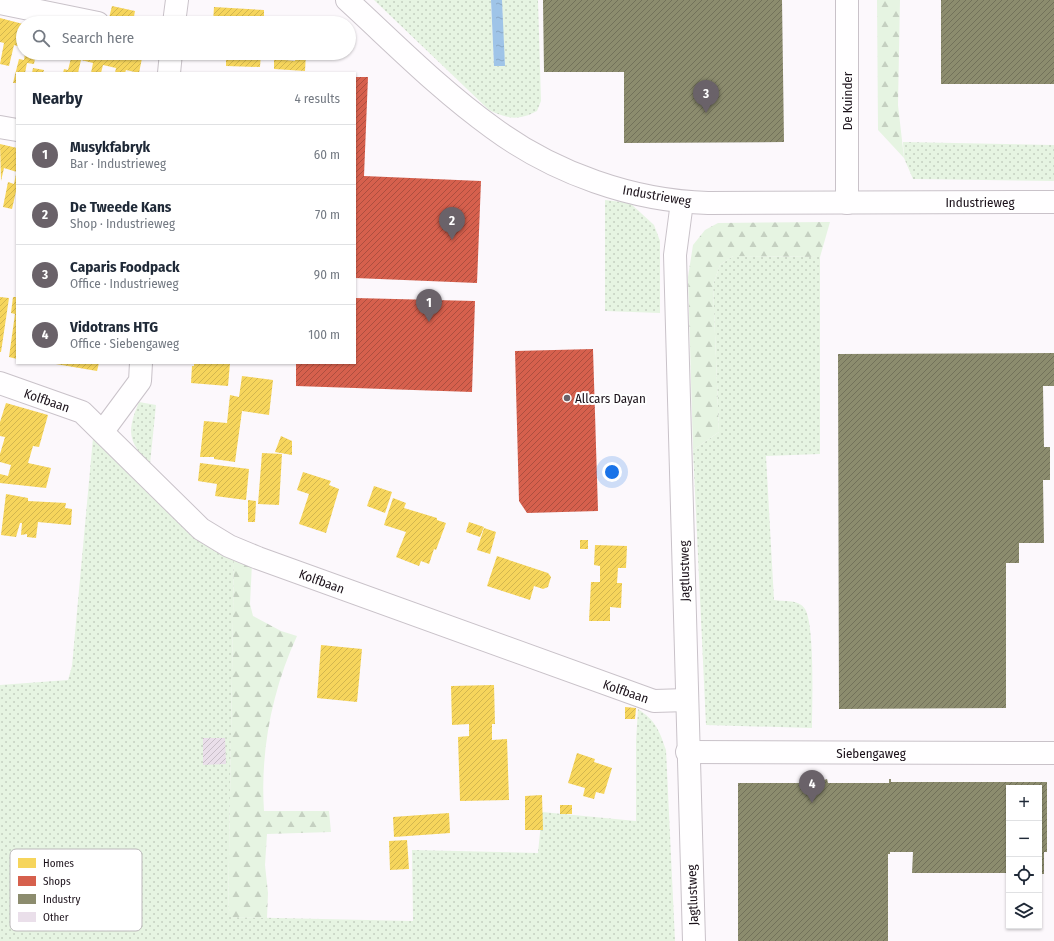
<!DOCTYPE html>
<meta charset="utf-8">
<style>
body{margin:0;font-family:"Fira Sans Condensed",sans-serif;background:#f2f2f3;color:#1f2937}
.controls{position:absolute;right:12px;bottom:12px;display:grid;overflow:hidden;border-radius:0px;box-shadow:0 1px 3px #0004}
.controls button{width:36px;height:36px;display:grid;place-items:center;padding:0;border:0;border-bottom:1px solid #e0e1e3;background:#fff;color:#1f2937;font:20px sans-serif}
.you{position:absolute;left:612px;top:472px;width:14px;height:14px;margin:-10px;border:3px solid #fff;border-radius:50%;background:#1a73e8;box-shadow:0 0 0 6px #1a73e833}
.badge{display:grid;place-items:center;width:26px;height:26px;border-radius:50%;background:#6a6269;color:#fff;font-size:13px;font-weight:700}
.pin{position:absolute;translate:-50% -33px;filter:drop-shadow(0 1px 2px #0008)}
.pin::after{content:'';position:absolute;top:21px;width:14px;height:12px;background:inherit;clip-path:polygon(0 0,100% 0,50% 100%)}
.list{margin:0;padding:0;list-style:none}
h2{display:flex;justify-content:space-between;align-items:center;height:52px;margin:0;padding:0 16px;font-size:17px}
h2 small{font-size:13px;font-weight:400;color:#747a83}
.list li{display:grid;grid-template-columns:26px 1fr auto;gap:12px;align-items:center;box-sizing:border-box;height:60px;padding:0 16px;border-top:1px solid #e0e1e3}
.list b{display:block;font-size:15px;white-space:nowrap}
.list p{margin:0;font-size:13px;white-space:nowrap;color:#747a83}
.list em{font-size:13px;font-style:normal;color:#747a83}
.icon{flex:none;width:22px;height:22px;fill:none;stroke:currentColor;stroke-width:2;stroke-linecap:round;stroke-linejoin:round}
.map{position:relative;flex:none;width:1054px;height:941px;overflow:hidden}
.search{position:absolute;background:#fff;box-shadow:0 1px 3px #0004;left:16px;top:16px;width:340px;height:44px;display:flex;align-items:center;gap:10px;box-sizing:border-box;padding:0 14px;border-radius:22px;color:#747a83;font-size:15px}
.panel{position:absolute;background:#fff;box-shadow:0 1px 3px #0004;left:16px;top:72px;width:340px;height:292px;border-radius:0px}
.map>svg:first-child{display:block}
.grass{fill:url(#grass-dots)}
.forest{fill:url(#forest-firs)}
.water{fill:url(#water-ripples)}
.homes{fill:url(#homes-hatch)}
.shops{fill:url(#shops-hatch)}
.industry{fill:url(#industry-hatch)}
.building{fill:url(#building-hatch)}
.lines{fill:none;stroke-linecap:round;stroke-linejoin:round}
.minor-casing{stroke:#c9c2c9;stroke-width:24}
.minor{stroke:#fffeff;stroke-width:22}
.poi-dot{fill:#6a6269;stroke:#fff;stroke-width:1.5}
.labels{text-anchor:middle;stroke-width:4;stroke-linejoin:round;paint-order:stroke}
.street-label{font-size:13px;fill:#1b111a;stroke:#fff}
.poi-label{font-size:13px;fill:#1b111a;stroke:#fff;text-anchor:start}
.key{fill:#fff;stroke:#bbb8ba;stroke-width:1}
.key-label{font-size:11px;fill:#1b111a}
</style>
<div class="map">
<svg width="1054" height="941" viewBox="0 0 1054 941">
<defs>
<pattern id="grass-dots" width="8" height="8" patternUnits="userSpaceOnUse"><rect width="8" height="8" fill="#e6f4e2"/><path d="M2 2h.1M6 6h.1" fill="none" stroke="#c5d0c1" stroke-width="1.8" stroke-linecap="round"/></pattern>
<pattern id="forest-firs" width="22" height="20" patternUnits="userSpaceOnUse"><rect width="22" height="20" fill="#e6f4e2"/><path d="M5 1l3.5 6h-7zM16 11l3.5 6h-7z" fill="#c5d0c1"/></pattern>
<pattern id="water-ripples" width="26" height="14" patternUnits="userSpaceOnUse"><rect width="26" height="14" fill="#9fc4e8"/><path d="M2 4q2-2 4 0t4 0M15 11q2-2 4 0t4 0" fill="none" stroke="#88a7c6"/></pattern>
<pattern id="homes-hatch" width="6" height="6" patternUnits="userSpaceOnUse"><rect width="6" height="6" fill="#f6d55c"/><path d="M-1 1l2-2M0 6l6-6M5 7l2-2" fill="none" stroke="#d2b64f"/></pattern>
<pattern id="shops-hatch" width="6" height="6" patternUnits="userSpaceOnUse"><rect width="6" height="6" fill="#d6604d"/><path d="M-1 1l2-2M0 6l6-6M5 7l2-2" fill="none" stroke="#ad4e3f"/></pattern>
<pattern id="industry-hatch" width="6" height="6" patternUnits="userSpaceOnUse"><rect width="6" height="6" fill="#8c8c6e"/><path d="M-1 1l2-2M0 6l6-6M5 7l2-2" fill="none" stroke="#72715a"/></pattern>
<pattern id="building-hatch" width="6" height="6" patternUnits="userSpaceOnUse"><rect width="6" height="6" fill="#eadfea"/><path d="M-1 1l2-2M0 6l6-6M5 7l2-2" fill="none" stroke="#c8bec8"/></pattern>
</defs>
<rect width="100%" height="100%" fill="#fcf8fc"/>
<g class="grass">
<path d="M374,0h117l3,66h10l-2,-66h36l3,101 -4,10c-19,10 -29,8 -48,-1z"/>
<path d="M903,142l151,3v36l-141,-2 -9,-21z"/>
<path d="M605,200l25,3 24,22 6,16v72l-55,-2z"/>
<path d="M733,256l87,1v197l-54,2 8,144c11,2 25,-1 31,9 10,17 7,96 7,119l-106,-3 -13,-275 26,-18 -6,-147 7,-20z"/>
<path d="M139,402l17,3 -6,59c-23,-23 -23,-33 -11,-62z"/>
<path d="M93,438l141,118 -6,361 185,4 -1,-71 126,3 4,-41 94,9v-80l2,-32c18,12 21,21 28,41l9,191h-675v-256l68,-5 4,-14z"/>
</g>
<g class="forest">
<path d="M877,0h23l-2,105 6,53 -26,-28z"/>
<path d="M830,222l-10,35 -87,-1 -13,9 -7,20 6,147 -26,18 -5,-173 5,-32 12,-15 13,-7z"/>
<path d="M234,556l18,7 -2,41 3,12 28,15 16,5c-25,54 -37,116 -33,175h65l2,21 -64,2 -2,31 3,28 -1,25 -39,-1z"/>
</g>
<path class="water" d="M491,0h11l3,66h-11z"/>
<g class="homes">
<path d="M112,6l23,5 -2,11 -24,-4z"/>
<path d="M214,7l50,3v13h-51z"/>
<path d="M0,18l23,6v24l-9,-3 -5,21 -9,-2 4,-21 -4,-1z"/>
<path d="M25,53h11l-2,11 -7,-1 -2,10h-8v10h-4l6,-24 5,1z"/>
<path d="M52,53h91l-4,20 -13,-3 -1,3h-10l1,-5 -13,-3 -2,8h-10l2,-10 -12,-3 -3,13h-15l1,-4 4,1 3,-12z"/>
<path d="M226,53h35l-1,14 -34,-1z"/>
<path d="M296,53h10l-1,18 -31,-2v-10l21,2z"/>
<path d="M33,68l11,2 -1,3h-11z"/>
<path d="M0,144l17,4v24l-13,-4 -3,13z"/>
<path d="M16,174l1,13 -5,22 -9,-2 5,-25 6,2z"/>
<path d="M0,297l9,1 -8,54h-1z"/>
<path d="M13,297h4v62l-8,-2 6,-43 -4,-1z"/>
<path d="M50,363h49l-2,8z"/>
<path d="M194,363h36l-2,23 -37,-3 1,-17h2z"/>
<path d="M242,376l31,4 -4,35 -27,-4 -7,51 -21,-3v-2h-14l4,-36 23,2 3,-28 9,2z"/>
<path d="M6,403l42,12 -9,32 -6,-1 -5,17 23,5 -5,20 -46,-5v-9l8,2 3,-11 -11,-3v-8l5,-17 -5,-1v-14z"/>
<path d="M281,436l11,5v14l-17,-3z"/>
<path d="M262,453l20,1 -3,51 -21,-1z"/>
<path d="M200,463l49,6 -3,31 -31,-4 2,-12 -19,-3z"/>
<path d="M303,472l28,9 -2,4 10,4 -13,44 -27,-9 10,-30 -12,-4z"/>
<path d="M374,486l18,6 -7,21 -18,-7z"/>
<path d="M6,494l22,4v3l38,2 -1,5 7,1 -1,16 -33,-3 -2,16 -9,-1v-3l-6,1 1,-12h-2l-4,14 -15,-2z"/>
<path d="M393,498l13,5 -2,5 33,10v2l9,3 -10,27 -2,-1 -5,15 -8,-3 -2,5 -23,-9 10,-25 -22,-7z"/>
<path d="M248,500l8,1 -1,21h-7z"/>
<path d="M469,522l15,5 -4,10 -14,-5z"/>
<path d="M484,528l12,4 -6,22 -13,-4z"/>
<rect x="580" y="540" width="8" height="9"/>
<path d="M595,545l32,1 -1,22h-8l-1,15h5l-1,25 -11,-1v14h-21l2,-39h9v-16l-6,-1z"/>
<path d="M497,556l51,17 3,4 -3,10 -5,2 -9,-3 -4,14 -43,-14z"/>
<path d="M321,645l41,4 -5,53 -40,-4z"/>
<path d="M494,685l1,39h-3v16l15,-1 2,61 -49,1 -2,-64 11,-1v-12l-17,1 -1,-39z"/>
<path d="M625,707l11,1 -1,11h-10z"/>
<path d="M577,753l18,6 -1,3 18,6 -8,26 -8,-2 -2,7 -11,-3 2,-8 -17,-5z"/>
<path d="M542,795l1,35h-18v-34z"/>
<rect x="560" y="805" width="12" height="9"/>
<path d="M449,813l1,20 -56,4 -1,-20z"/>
<path d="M407,840l2,29 -19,1 -1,-29z"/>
</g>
<g class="shops">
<path d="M355,77h13l-4,99 117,5 -4,102 -122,-5z"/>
<path d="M355,298l120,3 -3,91 -176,-6v-23h59z"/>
<path d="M593,349l5,162 -71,2 -8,-12 -4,-150z"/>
</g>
<g class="industry">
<path d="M543,0h239l2,142 -160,1v-71h-80z"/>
<rect x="941" y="0" width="113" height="84"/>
<path d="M1054,353v33h-11l1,61h6v33h-7l1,63h-25v20h-13v145l-167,1 -1,-355z"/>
<path d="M827,779l1,4h61v-4h2v3h156v70h-3v22h-5v-86h-30v85h-97l1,-21h-23v2h-2v87h-150v-158h77z"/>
</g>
<path class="building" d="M203,738h22l1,26 -23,1z"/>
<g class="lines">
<defs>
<g id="minor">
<path d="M347,0c48,44 93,90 146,128 61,45 140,73 215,75l346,-1"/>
<path d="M847,0v203"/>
<path d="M0,3l98,20"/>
<path d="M174,23l3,-23"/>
<path d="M169,73l2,-20"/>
<path d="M0,127l17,3"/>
<path d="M682,202l-7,53 19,686"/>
<path d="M0,383l82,29 119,117 28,17 29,12 396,143 33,-1"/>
<path d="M103,431l37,-50 1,-18"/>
<path d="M687,752l367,1"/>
</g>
</defs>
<use href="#minor" class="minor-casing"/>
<use href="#minor" class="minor"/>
</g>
<circle class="poi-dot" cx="567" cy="398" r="4"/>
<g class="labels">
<g class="street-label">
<text transform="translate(847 101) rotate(-90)" y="5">De Kuinder</text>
<text transform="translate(657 195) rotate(10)" y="5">Industrieweg</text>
<text x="980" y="207">Industrieweg</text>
<text transform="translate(47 400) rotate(19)" y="5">Kolfbaan</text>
<text transform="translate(684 571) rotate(-91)" y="5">Jagtlustweg</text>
<text transform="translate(322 581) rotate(20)" y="5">Kolfbaan</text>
<text transform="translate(626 691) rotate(19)" y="5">Kolfbaan</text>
<text x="871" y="758">Siebengaweg</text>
<text transform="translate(692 895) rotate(-92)" y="5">Jagtlustweg</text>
</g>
<g class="poi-label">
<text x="575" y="403">Allcars Dayan</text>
</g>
</g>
<rect x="10" y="849" width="132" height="82" rx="6" class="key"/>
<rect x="18" y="858" width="18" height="10" fill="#f6d55c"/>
<rect x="18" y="876" width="18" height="10" fill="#d6604d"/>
<rect x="18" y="894" width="18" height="10" fill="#8c8c6e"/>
<rect x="18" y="912" width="18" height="10" fill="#eadfea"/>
<g class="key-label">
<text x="43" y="867">Homes</text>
<text x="43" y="885">Shops</text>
<text x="43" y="903">Industry</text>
<text x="43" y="921">Other</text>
</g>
</svg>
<div class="controls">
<button>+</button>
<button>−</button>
<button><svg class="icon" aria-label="locate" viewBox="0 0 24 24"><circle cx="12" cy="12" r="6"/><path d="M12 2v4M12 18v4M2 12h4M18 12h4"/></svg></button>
<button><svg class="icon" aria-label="layers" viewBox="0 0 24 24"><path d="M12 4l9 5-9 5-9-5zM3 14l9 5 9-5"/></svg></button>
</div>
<div class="you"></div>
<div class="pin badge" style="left:429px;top:322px">1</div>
<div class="pin badge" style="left:452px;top:240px">2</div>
<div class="pin badge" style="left:706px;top:113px">3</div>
<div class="pin badge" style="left:812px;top:803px">4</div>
<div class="search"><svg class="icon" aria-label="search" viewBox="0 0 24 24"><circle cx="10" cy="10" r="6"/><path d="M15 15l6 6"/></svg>Search here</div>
<section class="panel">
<h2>Nearby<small>4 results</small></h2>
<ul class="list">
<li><span class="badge">1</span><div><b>Musykfabryk</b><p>Bar · Industrieweg</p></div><em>60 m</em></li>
<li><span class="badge">2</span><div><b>De Tweede Kans</b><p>Shop · Industrieweg</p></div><em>70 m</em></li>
<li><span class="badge">3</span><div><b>Caparis Foodpack</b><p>Office · Industrieweg</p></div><em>90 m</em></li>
<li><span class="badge">4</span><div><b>Vidotrans HTG</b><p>Office · Siebengaweg</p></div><em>100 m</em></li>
</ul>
</section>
</div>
